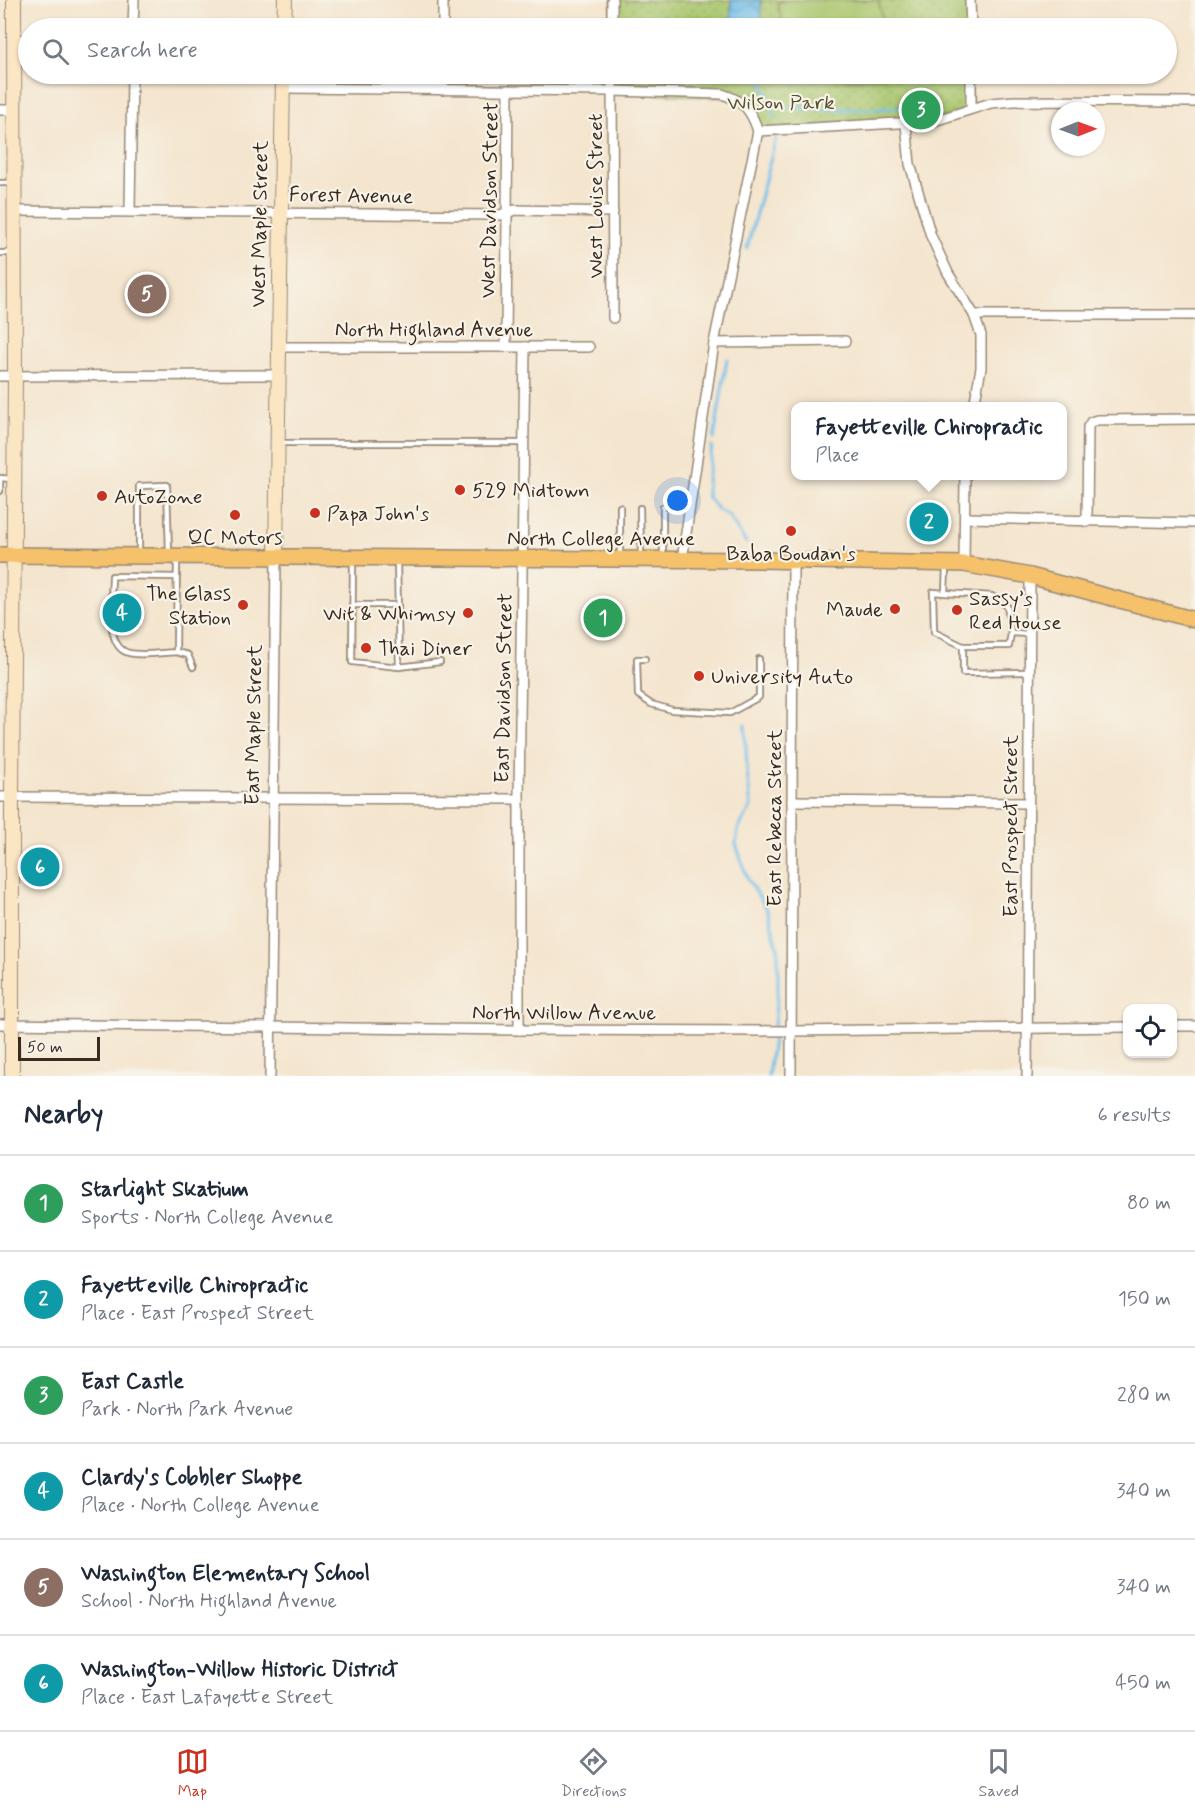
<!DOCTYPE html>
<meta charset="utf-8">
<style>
body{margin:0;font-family:Mynerve,sans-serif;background:#f6f6f7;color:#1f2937}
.controls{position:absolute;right:18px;bottom:18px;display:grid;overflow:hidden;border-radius:12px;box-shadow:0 2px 4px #0004}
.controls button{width:54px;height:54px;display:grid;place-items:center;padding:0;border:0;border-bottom:2px solid #e0e1e3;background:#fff;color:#1f2937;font:30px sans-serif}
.compass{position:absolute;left:1051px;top:102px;width:54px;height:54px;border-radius:50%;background:#fff;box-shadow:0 2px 4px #0004;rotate:89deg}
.scale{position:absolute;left:18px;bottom:15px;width:82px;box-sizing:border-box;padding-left:6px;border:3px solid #3b2a1e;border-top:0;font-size:16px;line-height:21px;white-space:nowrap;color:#3b2a1e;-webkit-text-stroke:4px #f7f3e8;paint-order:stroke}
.you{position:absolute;left:678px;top:501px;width:21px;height:21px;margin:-15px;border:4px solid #fff;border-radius:50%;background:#1a73e8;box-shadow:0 0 0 9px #1a73e833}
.badge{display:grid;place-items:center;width:39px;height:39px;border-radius:50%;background:#c8321e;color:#fff;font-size:20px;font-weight:700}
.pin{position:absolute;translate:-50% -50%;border:3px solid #fff;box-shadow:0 2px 6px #0006}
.popup{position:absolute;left:791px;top:402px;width:276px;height:78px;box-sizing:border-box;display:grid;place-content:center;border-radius:12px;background:#fff;filter:drop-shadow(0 2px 4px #0005);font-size:20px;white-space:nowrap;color:#747a83}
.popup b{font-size:22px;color:#1f2937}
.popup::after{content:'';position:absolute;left:50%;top:100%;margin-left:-12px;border:12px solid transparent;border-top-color:#fff}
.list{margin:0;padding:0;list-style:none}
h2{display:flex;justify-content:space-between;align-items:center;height:78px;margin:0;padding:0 24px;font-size:26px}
h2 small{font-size:20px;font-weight:400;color:#747a83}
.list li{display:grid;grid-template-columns:39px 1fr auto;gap:18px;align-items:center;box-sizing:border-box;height:96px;padding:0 24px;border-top:2px solid #e0e1e3}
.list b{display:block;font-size:22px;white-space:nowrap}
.list p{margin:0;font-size:20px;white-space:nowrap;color:#747a83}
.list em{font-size:20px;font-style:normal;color:#747a83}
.icon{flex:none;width:33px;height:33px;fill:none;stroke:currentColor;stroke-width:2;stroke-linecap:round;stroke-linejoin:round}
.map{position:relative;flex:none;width:1195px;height:1076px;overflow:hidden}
.search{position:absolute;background:#fff;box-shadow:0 2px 4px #0004;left:18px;right:18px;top:18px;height:66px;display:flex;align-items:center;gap:15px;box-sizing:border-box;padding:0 21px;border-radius:33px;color:#747a83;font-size:22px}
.sheet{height:654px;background:#fff}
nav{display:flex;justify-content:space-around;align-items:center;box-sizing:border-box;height:84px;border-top:2px solid #e0e1e3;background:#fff;font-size:16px;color:#747a83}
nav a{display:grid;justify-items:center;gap:3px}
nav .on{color:#c8321e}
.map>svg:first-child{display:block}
.park{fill:url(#park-dots);stroke:#727846;stroke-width:1.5}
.pitch{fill:#a9c66d;stroke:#727846;stroke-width:1.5}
.water{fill:url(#water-waves);stroke:#567484;stroke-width:1.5}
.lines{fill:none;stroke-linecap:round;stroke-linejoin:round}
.stream{stroke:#70bfea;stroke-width:3}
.lane-casing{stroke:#988876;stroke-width:8}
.street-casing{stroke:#988876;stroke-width:12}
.secondary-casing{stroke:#988876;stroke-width:16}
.primary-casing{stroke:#988876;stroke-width:18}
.lane{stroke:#fff;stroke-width:4.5}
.street{stroke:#fff;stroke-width:9}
.secondary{stroke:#fbe6c4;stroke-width:14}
.primary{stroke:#f5c16b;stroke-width:15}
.poi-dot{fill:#c8321e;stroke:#f7f3e8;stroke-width:2}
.labels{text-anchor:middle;stroke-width:4.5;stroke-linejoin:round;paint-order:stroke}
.park-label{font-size:21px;fill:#565132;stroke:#f7f3e8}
.street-label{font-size:21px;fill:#3b2a1e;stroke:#f7f3e8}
.poi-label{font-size:21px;fill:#3b2a1e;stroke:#f7f3e8;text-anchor:start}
</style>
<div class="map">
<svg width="1195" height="1076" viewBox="0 0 1195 1076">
<defs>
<pattern id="park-dots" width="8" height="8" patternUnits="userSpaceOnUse" patternTransform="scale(1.5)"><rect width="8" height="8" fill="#a9c66d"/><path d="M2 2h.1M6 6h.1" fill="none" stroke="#92aa5e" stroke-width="1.8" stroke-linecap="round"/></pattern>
<pattern id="water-waves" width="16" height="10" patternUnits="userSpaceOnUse" patternTransform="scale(1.5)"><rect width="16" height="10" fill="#70bfea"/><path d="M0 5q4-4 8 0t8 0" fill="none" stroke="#5d9bbd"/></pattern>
</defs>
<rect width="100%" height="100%" fill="#f7f3e8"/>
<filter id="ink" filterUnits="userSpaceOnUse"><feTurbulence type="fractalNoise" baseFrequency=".0167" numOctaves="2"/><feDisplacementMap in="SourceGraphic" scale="12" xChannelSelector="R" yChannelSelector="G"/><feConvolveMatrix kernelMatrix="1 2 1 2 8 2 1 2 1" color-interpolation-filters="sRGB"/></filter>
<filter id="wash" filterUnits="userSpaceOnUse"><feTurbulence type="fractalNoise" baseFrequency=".008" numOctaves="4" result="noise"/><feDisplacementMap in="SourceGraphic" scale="24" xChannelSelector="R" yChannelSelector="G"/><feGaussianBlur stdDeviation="1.35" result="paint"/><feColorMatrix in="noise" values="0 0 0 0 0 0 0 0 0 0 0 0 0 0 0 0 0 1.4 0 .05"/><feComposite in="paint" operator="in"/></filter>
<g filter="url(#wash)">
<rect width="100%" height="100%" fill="#f4e5ce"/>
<g class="park">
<path d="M612,0h358l1,28h-359z"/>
<path d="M612,74h359v34l-37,13 -176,10 -6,-18 -19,-15 -121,-7z"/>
</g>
<g class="pitch">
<path d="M786,0h92l7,28h-101l-7,-25z"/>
<path d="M817,74h68l-1,2 -35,4z"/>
</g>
<rect class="water" x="731" y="0" width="30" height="28"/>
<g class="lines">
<g class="stream">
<path d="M759,74l12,30 4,16"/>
<path d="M771,104c20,5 122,9 137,0 1,-1 6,-7 6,-8"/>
<path d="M747,248l29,-110"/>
<path d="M714,439l13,-80"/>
<path d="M712,447l-5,33v16l11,14 10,5 18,28"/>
<path d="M745,725l2,46 4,36 -13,22 -2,15 12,36 19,29 11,39v40l-4,38"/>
<path d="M768,1076l5,-37"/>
</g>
</g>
</g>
<g filter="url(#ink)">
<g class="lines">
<defs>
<g id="lane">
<path d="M0,183h12"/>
<path d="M0,253h12"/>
<path d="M280,443h243"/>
<path d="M0,478l12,1"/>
<path d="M0,491v-13"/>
<path d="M620,507v50"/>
<path d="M640,508l1,49"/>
<path d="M139,555v-69l28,-1 2,68"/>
<path d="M663,557v-50"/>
<path d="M353,560l-1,102 47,5 41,-5"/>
<path d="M397,560l2,107"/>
<path d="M946,566l-1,27 47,3 15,10 4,27"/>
<path d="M177,577l-65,-1c0,20 -8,72 17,77 14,3 33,0 47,-1l1,-93"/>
<path d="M945,593l-12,-1 1,40 29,14"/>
<path d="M352,605h46"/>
<path d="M176,652l12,3 5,12"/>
<path d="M645,659h-8l1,36 13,9 21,6 58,3 29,-16v-38"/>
<path d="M1029,672l-66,1v-27h46l2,-13 18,1"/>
</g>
<g id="street">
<path d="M612,0v28"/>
<path d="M970,0l1,28"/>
<path d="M133,28l1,-28"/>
<path d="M443,28v-28"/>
<path d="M612,74l1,244"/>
<path d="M283,88l329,3 110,3c22,7 29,16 36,37"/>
<path d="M442,90v-16"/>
<path d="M971,108v-34"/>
<path d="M0,110h15"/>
<path d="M906,124l4,40 21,72 17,37 26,42 7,20v33l-7,38"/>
<path d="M758,131l176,-10 57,-18 23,-2 181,1"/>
<path d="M130,210l2,-136"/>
<path d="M15,211l485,4 15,-5 98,2"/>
<path d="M974,315h221"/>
<path d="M714,343l131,-2"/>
<path d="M278,347h311"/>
<path d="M506,347l2,-257"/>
<path d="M0,376l278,-1"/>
<path d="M966,518l229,5"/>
<path d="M1087,522l1,-95 3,-5 6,-2 98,-1"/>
<path d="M682,560l32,-217 44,-212"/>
<path d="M964,564l1,-88"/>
<path d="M0,797l519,2"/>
<path d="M792,801l236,2"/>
<path d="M0,1024l519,6 272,1 337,-4"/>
<path d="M1172,1026h23"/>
<path d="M519,1030v-231l6,-452"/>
<path d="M270,1076l6,-520"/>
<path d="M791,1076l2,-516"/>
<path d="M1027,1076l3,-500"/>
</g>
<g id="secondary">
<path d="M284,28l1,-28"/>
<path d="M276,556l7,-482"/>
<path d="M12,1076v-279l3,-421 -1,-376"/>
</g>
<path id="primary" d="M0,555l758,5 206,4 66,12 165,44"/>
</defs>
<use href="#lane" class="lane-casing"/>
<use href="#street" class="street-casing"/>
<use href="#secondary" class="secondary-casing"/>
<use href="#primary" class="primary-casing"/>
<use href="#lane" class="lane"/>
<use href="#street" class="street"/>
<use href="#secondary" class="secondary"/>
<use href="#primary" class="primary"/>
</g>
</g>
<g class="poi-dot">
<circle cx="460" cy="490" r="6"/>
<circle cx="102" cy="496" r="6"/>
<circle cx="315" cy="513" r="6"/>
<circle cx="235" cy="515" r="6"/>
<circle cx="791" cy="531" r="6"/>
<circle cx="243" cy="605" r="6"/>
<circle cx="895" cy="609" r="6"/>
<circle cx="957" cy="610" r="6"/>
<circle cx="468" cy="613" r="6"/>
<circle cx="366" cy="648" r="6"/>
<circle cx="699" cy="676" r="6"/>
</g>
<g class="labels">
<g class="park-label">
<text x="781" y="109">Wilson Park</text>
</g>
<g class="street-label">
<text transform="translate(351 195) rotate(1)" y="7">Forest Avenue</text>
<text transform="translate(595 196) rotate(-90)" y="7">West Louise Street</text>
<text transform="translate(489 200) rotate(-89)" y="7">West Davidson Street</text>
<text transform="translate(259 224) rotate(-89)" y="7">West Maple Street</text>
<text x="434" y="336">North Highland Avenue</text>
<text x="601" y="545">North College Avenue</text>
<text transform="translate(503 688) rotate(-89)" y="7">East Davidson Street</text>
<text transform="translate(253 725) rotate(-89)" y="7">East Maple Street</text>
<text transform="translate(774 818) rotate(-90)" y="7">East Rebecca Street</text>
<text transform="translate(1010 826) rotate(-90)" y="7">East Prospect Street</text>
<text x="564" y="1019">North Willow Avenue</text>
</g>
<g class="poi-label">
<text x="472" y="497">529 Midtown</text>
<text x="114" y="503">AutoZone</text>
<text x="327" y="520">Papa John's</text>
<text x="235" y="544" text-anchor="middle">QC Motors</text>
<text x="791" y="560" text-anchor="middle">Baba Boudan's</text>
<text x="231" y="600" text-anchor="end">The Glass<tspan x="231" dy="24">Station</tspan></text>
<text x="969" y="605">Sassy’s<tspan x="969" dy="24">Red House</tspan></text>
<text x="883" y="616" text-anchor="end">Maude</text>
<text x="456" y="620" text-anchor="end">Wit &amp; Whimsy</text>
<text x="378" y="655">Thai Diner</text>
<text x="711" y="683">University Auto</text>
</g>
</g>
</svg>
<div class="controls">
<button><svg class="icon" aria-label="locate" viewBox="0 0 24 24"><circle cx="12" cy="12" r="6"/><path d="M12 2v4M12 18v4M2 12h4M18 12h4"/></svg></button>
</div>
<svg class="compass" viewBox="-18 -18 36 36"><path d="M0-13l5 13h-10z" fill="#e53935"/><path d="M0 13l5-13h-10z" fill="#747a83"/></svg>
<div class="scale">50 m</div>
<div class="you"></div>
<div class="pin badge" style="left:603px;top:618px;background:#2e9e5b">1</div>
<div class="pin badge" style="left:929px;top:522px;background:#0f9aa8">2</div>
<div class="popup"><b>Fayetteville Chiropractic</b>Place</div>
<div class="pin badge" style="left:921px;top:110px;background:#2e9e5b">3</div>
<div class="pin badge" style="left:122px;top:613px;background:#0f9aa8">4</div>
<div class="pin badge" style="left:147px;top:294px;background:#8d6e63">5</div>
<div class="pin badge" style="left:40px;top:867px;background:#0f9aa8">6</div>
<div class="search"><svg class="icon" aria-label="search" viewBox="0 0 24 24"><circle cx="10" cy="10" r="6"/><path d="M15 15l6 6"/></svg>Search here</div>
</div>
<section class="sheet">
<h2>Nearby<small>6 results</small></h2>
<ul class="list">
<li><span class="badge" style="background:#2e9e5b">1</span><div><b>Starlight Skatium</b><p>Sports · North College Avenue</p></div><em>80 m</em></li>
<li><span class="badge" style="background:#0f9aa8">2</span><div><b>Fayetteville Chiropractic</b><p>Place · East Prospect Street</p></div><em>150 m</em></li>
<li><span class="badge" style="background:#2e9e5b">3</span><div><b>East Castle</b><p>Park · North Park Avenue</p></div><em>280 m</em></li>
<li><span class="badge" style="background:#0f9aa8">4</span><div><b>Clardy's Cobbler Shoppe</b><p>Place · North College Avenue</p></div><em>340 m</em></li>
<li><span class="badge" style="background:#8d6e63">5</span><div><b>Washington Elementary School</b><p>School · North Highland Avenue</p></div><em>340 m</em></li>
<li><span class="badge" style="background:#0f9aa8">6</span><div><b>Washington-Willow Historic District</b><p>Place · East Lafayette Street</p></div><em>450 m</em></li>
</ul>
</section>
<nav>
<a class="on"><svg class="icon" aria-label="map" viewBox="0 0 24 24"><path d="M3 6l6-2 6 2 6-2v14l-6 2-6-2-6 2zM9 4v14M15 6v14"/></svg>Map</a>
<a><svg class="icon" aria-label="directions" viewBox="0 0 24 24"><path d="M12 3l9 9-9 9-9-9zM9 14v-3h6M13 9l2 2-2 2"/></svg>Directions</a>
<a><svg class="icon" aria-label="saved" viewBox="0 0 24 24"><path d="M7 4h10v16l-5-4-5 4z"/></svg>Saved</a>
</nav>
